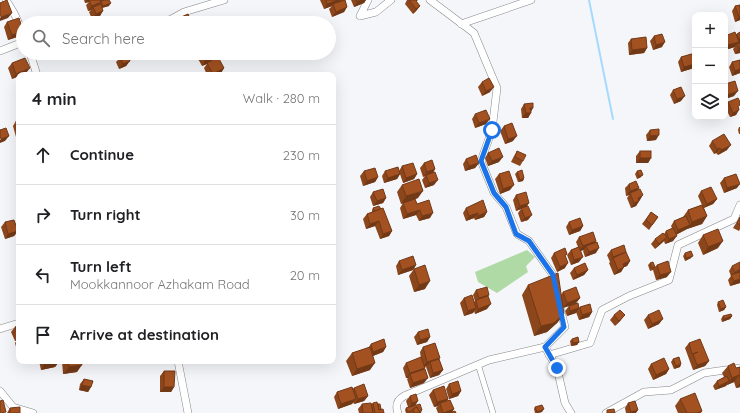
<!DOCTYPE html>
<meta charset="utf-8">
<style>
body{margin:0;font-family:Quicksand,sans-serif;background:#f6f6f6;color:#202124}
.controls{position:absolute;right:12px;top:12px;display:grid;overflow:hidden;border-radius:8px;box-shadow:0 4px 16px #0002}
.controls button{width:36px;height:36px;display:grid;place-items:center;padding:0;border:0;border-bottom:1px solid #e0e0e0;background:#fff;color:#202124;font:20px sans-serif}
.stop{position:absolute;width:12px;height:12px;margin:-9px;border:3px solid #1a73e8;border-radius:50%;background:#fff}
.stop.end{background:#1a73e8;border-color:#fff;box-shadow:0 1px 4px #0008}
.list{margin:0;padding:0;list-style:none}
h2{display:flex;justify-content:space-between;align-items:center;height:52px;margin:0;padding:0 16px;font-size:17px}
h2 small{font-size:13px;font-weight:400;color:#757577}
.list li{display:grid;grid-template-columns:26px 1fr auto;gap:12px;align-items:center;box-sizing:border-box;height:60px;padding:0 16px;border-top:1px solid #e0e0e0}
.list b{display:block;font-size:15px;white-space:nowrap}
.list p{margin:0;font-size:13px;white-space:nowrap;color:#757577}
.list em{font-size:13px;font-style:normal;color:#757577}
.icon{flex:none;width:22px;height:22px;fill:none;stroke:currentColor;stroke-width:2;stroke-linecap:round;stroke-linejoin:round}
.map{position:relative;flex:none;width:740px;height:413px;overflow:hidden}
.search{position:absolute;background:#fff;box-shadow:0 4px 16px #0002;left:16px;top:16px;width:320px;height:44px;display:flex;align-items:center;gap:10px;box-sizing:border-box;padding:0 14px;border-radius:22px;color:#757577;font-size:15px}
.panel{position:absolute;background:#fff;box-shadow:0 4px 16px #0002;left:16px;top:72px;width:320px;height:292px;border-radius:8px}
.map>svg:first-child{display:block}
.green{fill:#afdaa5}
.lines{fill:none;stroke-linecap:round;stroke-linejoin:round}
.stream{stroke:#a5dafe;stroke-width:2}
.pedestrian-casing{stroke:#86878a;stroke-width:6}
.minor-casing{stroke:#86878a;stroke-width:8}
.pedestrian{stroke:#fff;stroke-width:5}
.minor{stroke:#fff;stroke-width:7}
.wall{fill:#8c461c}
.shaded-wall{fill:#723917}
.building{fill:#a35121;stroke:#723917}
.route{stroke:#1a73e8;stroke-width:5}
</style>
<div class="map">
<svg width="740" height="413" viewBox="0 0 740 413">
<rect width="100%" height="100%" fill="#f5f6fa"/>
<path class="green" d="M527,250l8,7 -9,9 2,6 -31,21 -19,-11 -3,-10z"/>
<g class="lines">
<path class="stream" d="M589,0l24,119"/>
<defs>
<path id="pedestrian" d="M478,364l15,49"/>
<g id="minor">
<path d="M6,0l8,13 9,20"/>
<path d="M368,0l-8,16 16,-4 15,-12"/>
<path d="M430,0l44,33 23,55 -5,42 -11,31 13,32 12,14 11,27 12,7 24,34 2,9"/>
<path d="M164,23l20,-11 40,-12"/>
<path d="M461,24l70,-24"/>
<path d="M0,51l23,-9"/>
<path d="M30,53l7,22"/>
<path d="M0,329l19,-6"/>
<path d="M545,347l20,-20 -5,-19"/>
<path d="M549,355l41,-12 12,-33 27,-14 40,-16 9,-35 56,-26 6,-14"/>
<path d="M178,361l10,52"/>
<path d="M0,391l13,16 20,6"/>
<path d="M398,413c-3,-8 -1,-13 6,-17l85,-36 56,-13 12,21 8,35 6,10"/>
<path d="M606,413l38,-21 27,-2 33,-17 36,-5"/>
</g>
</defs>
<use href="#pedestrian" class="pedestrian-casing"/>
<use href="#minor" class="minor-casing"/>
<use href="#pedestrian" class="pedestrian"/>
<use href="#minor" class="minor"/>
</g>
<g class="wall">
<path d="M84,0h25v6l-7,2 -2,8 -8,3 -3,-7 2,-2 -3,1 -2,-6 3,-3 -4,1z"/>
<path d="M320,0h25l2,7 -3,5 -12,5 -3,-8 3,-3 -8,3z"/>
<path d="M351,0h15l-2,3 -10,4z"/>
<path d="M407,0h11l-2,2 4,4 -4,5 -3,3 -8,-10z"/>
<path d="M740,5v15l-5,2 -3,-11 3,-5z"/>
<path d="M179,18l11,5h-14z"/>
<path d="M7,22l16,10 -3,4 -12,4 -4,-13z"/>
<path d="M740,32v21l-5,1 -2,-5 2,-2 -10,3v-14l11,-2h1z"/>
<path d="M654,36l8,11 -9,3 -3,-9z"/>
<path d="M631,39l16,9 -3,5 -15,2 -1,-12z"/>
<path d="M116,53h14l-2,2 2,5 -4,6 -7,3 -3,-7 2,-2 -2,-6z"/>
<path d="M199,53h16l-2,7 11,8 -3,5 -4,2h-10l-3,-7 3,-4 -5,2 -5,-9z"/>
<path d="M251,53h15l-1,1 -11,6z"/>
<path d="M695,54v13l-1,1 -13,4 -3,-10 3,-5z"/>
<path d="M740,60v13l-8,3 -3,-9 3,-5z"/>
<path d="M12,63l14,10 -4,2h-3v1l-7,3 -4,-11z"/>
<path d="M482,82l8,10 -8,4 -4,-9z"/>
<path d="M725,84l9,12 -9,3z"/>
<path d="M673,90l8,11 -7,3 -4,-9z"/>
<path d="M728,102l11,6 -3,7 -6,2 -5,-10z"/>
<path d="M524,104l7,8v1l-3,5h-6l-1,-9z"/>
<path d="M475,114l11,10 -11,4 -3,-9z"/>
<path d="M19,120v16l-3,1 -3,-11 3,-5z"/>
<path d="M504,126l9,15 -8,3 -5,-13z"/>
<path d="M739,127h1v7h-1l-1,-4z"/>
<path d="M650,130l6,10 -9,1 -1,-6z"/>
<path d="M712,141l15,9 -9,5 -2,-2 -2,1 -5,-8z"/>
<path d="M517,151l6,10 -3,5 -9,-4 3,-6z"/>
<path d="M640,151l11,7 -3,5h-12v-7z"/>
<path d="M488,153l11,9 -11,4 -3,-8z"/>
<path d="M466,159l13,4 -4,5 -10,3 -2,-7z"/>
<path d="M424,163l11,6 -2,4 1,12 -9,3 -3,-8 3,-4 -2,1 -3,-9z"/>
<path d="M402,166l15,8 -3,5 -11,4 -3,-9 -3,5 -13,4 -2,-7 3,-5h14z"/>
<path d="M364,171l14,6 -3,5 -12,4 -3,-10z"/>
<path d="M637,171l4,6 -4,2 -2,-5z"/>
<path d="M517,172l7,6 -1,3 -5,1 -3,-8z"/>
<path d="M499,174l11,16 -10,4 -5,-15z"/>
<path d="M724,178l13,10 -13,5 -4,-10z"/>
<path d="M629,184l10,4 -2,2 3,10 -4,6 -5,2 -4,-10 2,-3 -3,1 -1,-8z"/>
<path d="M402,185l16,13 -3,1 2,5 13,14 -11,3 -3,-6 -13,4 -3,-11 3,-5 -2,1 -4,-12z"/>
<path d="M701,191l16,8 -4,5 -9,4 3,8 -5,8 -15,5 -11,6 -3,6 -8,3 -1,-3 -9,8 -4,-5 4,-5 9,-5 2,-3 6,-3 -1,-2 3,-5 9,-4 5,-7 14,-5 -4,-9z"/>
<path d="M373,192l13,6 -3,5 -10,3 -3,-9z"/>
<path d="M516,195l11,11 1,14 -7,2 -3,-9 3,-4 -5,2 -3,-11z"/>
<path d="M19,202v10l-2,-7z"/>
<path d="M373,208l8,1 11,22 -3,5 -9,3 -5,-13 -9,3 -3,-10 4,-5 5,-2v-2z"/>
<path d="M466,208l21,4 -3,5 -9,3 -1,-2 -8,3 -3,-8z"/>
<path d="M651,212l7,5 -9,13 -7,-6z"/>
<path d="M740,217v12l-1,2 -6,-3z"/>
<path d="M5,222l13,9 -4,5 -9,3 -4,-12z"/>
<path d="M569,222l14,4 -3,5 -11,4 -3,-8z"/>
<path d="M703,235l15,13 -15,7 -5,-12z"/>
<path d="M579,237l17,5v11l-11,4 -2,-6 1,-1 -4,1 -1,11 -8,3 -4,-10 4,-5 7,-3 -2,-5z"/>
<path d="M611,250l15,3 4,8 -3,5 -3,1 -3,5 -7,3 -5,-12 2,-2 -1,1 -3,-7z"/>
<path d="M554,253l13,1 -2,2v12l-8,4 -6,-14z"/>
<path d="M685,253l6,5 -6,3 -2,-5z"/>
<path d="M399,261l17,4 -3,5 -15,5 -2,-9z"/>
<path d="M650,263l5,4 2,-2 10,12 -11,3 -3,-10 -3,1 -2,-6z"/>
<path d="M732,266l8,17 -10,3 -2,-6 3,-4 -2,-5z"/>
<path d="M574,268l14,2 -4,5 -11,5 -3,-7z"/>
<path d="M414,269l11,20 -11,3 -5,-16z"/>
<path d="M528,285l33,10 2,-3 17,6 -4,5 3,5 1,-1 12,5 -3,5 -10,3 -3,-8v1l-9,3 -2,-5 4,-5 -6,2 1,6 -7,9 -10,9 -13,4 -12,-41z"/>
<path d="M476,290l13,5 -1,1 -1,13 -12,5 -1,-3 -1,2 -9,3 -4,-13 4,-5 10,4 1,-1 -2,-6z"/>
<path d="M718,302l8,5 -2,3 -5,2 -2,-7z"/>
<path d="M614,315l7,5 -6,6 -5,-6z"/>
<path d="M648,315l11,9 -11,5 -4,-9z"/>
<path d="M723,316h9l-2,3 -8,3 -1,-3z"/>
<path d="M19,325v29h-1l-3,-11 2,-3 -2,1 -4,-9 4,-5z"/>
<path d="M418,332l12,5 -3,5 -10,3 -3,-8z"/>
<path d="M572,339l7,3 -2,3 -6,1 -1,-5z"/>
<path d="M689,343l20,18 -4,5 -12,4 -4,-11 1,-1 -1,1 -4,-11z"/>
<path d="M371,344l15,3 -3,5 -10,4 -3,14 -18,6 -6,-15 6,-8 16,-5z"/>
<path d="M423,347l16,12 4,11 -4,5 -9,3 -4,-11 1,-1 -2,1 -1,3v13l-14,5 -3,-9 1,-1h-2l-3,-10 3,-5 15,-5 -1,-6z"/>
<path d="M673,359l8,5 -1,3 -6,2 -3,-7z"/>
<path d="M39,361h20l-4,6 -14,3z"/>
<path d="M62,361h19l-4,11 -14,2z"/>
<path d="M651,364l18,5 -3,5 -13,6 -5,-11z"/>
<path d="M728,366l8,2 4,-1v20l-4,1 -2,-6 -7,3v-1l-1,2 -11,4 -2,-4 4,-5 7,-4 -2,-4z"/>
<path d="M164,371l10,16 -3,5h-11v-16z"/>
<path d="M84,379l7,8 -3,5 -9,-2 1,-6z"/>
<path d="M449,384l12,7 -3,5 -9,3 -3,-10z"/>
<path d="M354,388l14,8 -4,5 -10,3 -1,-2 -1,2 -14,5 -4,-12 3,-5 15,-3z"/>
<path d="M433,390l15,9 -1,2 7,8 -2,3 4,1h-18l-2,-5 2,-2 -4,1 -5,-12z"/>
<path d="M410,396l5,10 7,4 -1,3h-15l-1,-3 1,-2 2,-1 -2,-6z"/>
<path d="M680,399l22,12 -1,2h-23l-3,-7z"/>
<path d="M373,403l5,1 6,9h-25l-1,-4 4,-5h9z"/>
<path d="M628,403l8,10h-10l-1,-5z"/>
<path d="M535,407l7,5 -4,1h-3l-1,-4z"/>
<path d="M10,408l10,5h-13z"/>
</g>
<g class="shaded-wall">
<path d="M87,0h6l-4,1v1l-4,1z"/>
<path d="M100,0h6l-5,1 -4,6h-4l-2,3 -3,1 4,-5 6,-2z"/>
<path d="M338,0h3l-3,4h-5l-1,2 -8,3 3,-5z"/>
<path d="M362,0h4l-2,3 -10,4 3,-5z"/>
<path d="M111,3l-2,3 -8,2 2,-2z"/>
<path d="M420,6l-4,5 -3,3 3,-5z"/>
<path d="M347,7l-3,5 -12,5 4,-5z"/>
<path d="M103,11l-3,5 -8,3 4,-5z"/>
<path d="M12,13l-4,5 -8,3v-3l1,-1z"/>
<path d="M739,17h1v3l-5,2z"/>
<path d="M23,32l-3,4 -12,4 4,-5z"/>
<path d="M740,39v4l-4,1 -1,3 -10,3 3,-5 9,-3z"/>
<path d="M665,42l-3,5 -9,3 3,-5z"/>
<path d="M647,48l-3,5 -15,2 3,-5z"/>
<path d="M739,49h1v4l-5,1z"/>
<path d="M262,53h4l-1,1 -11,6 4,-5z"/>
<path d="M216,56l-3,5 -11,5 3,-5z"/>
<path d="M130,61l-4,5 -7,3 4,-5z"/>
<path d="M695,64l-1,4 -13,4 3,-5z"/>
<path d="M30,68l-4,5 -4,2h-3v1l-7,3 4,-5z"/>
<path d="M224,68l-3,5 -4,2h-5l1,-1z"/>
<path d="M740,69v4l-8,3 3,-5z"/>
<path d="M494,87l-4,5 -8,4 4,-5z"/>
<path d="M738,91l-4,5 -9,3v-1l2,-3z"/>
<path d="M685,96l-4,5 -7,3 3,-5z"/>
<path d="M530,108h3l-5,10h-6z"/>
<path d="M739,110l-3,5 -6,2 3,-4z"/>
<path d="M490,119l-4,5 -11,4 4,-5z"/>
<path d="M659,135l-3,5 -9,1 3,-5z"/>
<path d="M9,136l-4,5 -5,2v-3l1,-1z"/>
<path d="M517,136l-4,5 -8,3 3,-5z"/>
<path d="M731,145l-4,5 -9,5 3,-5z"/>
<path d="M720,148l-4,5 -2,1 3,-5z"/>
<path d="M503,157l-4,5 -11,4 4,-5z"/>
<path d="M640,158h11l-3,5h-12z"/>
<path d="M479,163l-4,5 -10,3 4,-5z"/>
<path d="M435,169l-3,5 -6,1 -1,1 -2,1 4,-5z"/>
<path d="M400,174l-3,5 -13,4 4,-5z"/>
<path d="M417,174l-3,5 -11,4 3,-5z"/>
<path d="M643,175l-2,2 -4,2 2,-3z"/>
<path d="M378,177l-3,5 -12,4 4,-5z"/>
<path d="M524,178l-1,3 -5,1 2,-2z"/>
<path d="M438,180l-4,5 -9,3 4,-5z"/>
<path d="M740,184l-3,4 -13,5 3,-5z"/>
<path d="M514,185l-4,5 -10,4 3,-5z"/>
<path d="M639,188l-4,5h-5l-1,2 -3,1 4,-5z"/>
<path d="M423,191l-5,7 -17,6 5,-8z"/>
<path d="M643,195l-3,5 -6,3 4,-5z"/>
<path d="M386,198l-3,5 -10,3 4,-5z"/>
<path d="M717,199l-4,5 -10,4 4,-4z"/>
<path d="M639,201l-3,5 -5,2 3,-5z"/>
<path d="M529,203l-3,5h-5v1l-5,2 4,-5z"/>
<path d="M420,210l-4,5 -13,4 4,-5z"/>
<path d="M487,212l-3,5 -9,3 3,-4z"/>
<path d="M433,213l-3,5 -11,3 3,-5z"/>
<path d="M478,213l-4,5 -8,3 3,-5z"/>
<path d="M532,215l-4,5 -7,2 4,-4z"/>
<path d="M707,216l-5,8 -15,5 -12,6 3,-5 12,-5 2,-3z"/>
<path d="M379,221l-4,5 -9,3 4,-5z"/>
<path d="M583,226l-3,5 -11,4 3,-5z"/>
<path d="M18,231l-4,5 -9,3 3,-5z"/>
<path d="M392,231l-3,5 -9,3 3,-5z"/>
<path d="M677,236l-4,5 -8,3 4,-5z"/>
<path d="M667,237l-4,5 -8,7 4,-5z"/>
<path d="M596,241l-3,5h-7l-2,4 -5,1 4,-5z"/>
<path d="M723,241l-5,7 -15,7 5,-8z"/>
<path d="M599,248l-3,5 -11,4 4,-5z"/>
<path d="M626,252l-3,5 -10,1 -3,4 3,-5z"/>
<path d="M693,256l-2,2 -6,3 1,-3z"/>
<path d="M583,257l-4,5 -8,3 3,-5z"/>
<path d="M630,261l-3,5 -8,3 4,-5z"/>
<path d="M568,263l-3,5 -8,4 3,-5z"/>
<path d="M416,265l-3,5 -15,5 4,-5z"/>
<path d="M624,267l-3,5 -7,3 4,-5z"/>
<path d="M740,269v4l-9,4 4,-5z"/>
<path d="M588,270l-4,5 -11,5 4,-5z"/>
<path d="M671,272l-4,5 -11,3 4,-5z"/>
<path d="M740,279v4l-10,3 4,-5z"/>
<path d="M430,281l-5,8 -11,3 5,-7z"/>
<path d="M580,298l-4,5 -13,5 4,-5z"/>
<path d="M491,304l-4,5 -12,5 3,-5z"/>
<path d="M726,307l-2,3 -5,2 2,-3z"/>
<path d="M476,308l-3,5 -9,3 4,-5z"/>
<path d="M579,308l-3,5 -9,3 3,-5z"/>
<path d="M592,312l-3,5 -10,3 3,-5z"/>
<path d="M564,314l-7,9 -10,9 -13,4 7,-10z"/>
<path d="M625,315l-4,5 -6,6 4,-5z"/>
<path d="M732,316l-2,3 -8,3 2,-3z"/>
<path d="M663,319l-4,5 -11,5 4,-5z"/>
<path d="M18,336h1v4l-1,-2 -1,2 -2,1z"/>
<path d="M430,337l-3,5 -10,3 3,-5z"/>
<path d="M579,342l-2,3 -6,1 2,-3z"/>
<path d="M386,347l-3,5 -13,5 3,-5z"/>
<path d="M440,358l-4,5 -6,-1 -3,4 -4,1 4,-5z"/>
<path d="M98,361h13l-2,3 -12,-2z"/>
<path d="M709,361l-4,5 -12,4 4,-5z"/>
<path d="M59,362l-4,5 -14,3 3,-5z"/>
<path d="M375,363l-5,7 -18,6 5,-7z"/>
<path d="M681,364l-1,3 -6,2 2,-3z"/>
<path d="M82,365l-5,7 -14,2 6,-7z"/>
<path d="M425,368l-4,5 -11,1 -2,4h-2l4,-5z"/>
<path d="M669,369l-3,5 -13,6 3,-5z"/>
<path d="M443,370l-4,5 -9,3 3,-5z"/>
<path d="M739,375l-5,7 -7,3 5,-7z"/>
<path d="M428,378l-4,5 -14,5 3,-5z"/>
<path d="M729,381l-3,5 -11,4 4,-4z"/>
<path d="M740,383v4l-4,1z"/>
<path d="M82,385l9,2 -3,5 -9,-2z"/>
<path d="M164,387h10l-3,5h-11z"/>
<path d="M461,391l-3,5 -9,3 3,-5z"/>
<path d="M368,396l-4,5 -10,3 4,-5z"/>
<path d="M356,399l-4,5 -14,5 3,-5z"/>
<path d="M448,399l-3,5 -5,-1 -2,3 -4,1 3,-5z"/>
<path d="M418,401l-3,5 -6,2 3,-5z"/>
<path d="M454,409l-3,4h-8z"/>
<path d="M544,409l-2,3 -6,1 1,-1z"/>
<path d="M638,410l-2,3h-6l1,-1z"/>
</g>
<g class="building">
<path d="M7,0l5,13 -11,4 -1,-4v-10z"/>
<path d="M91,0h9l1,2 -9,4 -3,-5z"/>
<path d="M105,0h4l2,3 -8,3 -2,-5z"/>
<path d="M326,0h12l-11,4z"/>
<path d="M345,0l2,7 -11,5 -3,-8z"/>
<path d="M356,0h6l-5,2z"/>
<path d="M409,0h8l-1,1 4,5 -4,3z"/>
<path d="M101,4l2,7 -7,3 -3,-7z"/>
<path d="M740,5v12h-1l-4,-11z"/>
<path d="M188,14l3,7 -4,2h-5l-3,-5z"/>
<path d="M19,18l4,13 -11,4 -5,-13z"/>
<path d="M735,32l4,10 -11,3 -3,-9z"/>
<path d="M740,32v7l-1,1 -2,-6z"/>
<path d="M662,34l3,8 -9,3 -2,-9z"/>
<path d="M646,37l1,11 -15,2 -1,-11z"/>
<path d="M740,43v6h-1l-2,-5z"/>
<path d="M121,53h7h-1l3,8 -7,3 -3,-7 2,-1z"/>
<path d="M201,53h14l1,3 -11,5z"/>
<path d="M695,53v11l-11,3 -3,-10z"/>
<path d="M130,55l1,3 -2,1 -1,-3z"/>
<path d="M218,57l6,11 -11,6 -6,-11z"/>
<path d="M25,58l5,10 -14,6 -4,-11z"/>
<path d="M740,60v9l-5,2 -3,-9z"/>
<path d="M489,78l5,9 -8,4 -4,-9z"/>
<path d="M735,81l3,10 -11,4 -2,-6v-5z"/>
<path d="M681,87l4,9 -8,3 -4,-9z"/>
<path d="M738,98l2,4v3l-2,1 1,4 -6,3 -5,-11z"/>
<path d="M533,103v5h-3l1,5h-5l-2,-9z"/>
<path d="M486,110l4,9 -11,4 -4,-9z"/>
<path d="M19,120v10l-3,-9z"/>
<path d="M512,123l5,13 -9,3 -4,-13z"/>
<path d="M6,128l3,8 -8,3 -1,-3v-6z"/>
<path d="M659,129v6l-9,1v-6z"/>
<path d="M724,134l7,11 -10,5 -1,-2 -3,1 -5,-8z"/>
<path d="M499,148l4,9 -11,4 -4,-8z"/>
<path d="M517,151l9,4 -3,6 -8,-4z"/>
<rect x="640" y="151" width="11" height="7"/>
<path d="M476,155l3,8 -10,3 -3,-7z"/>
<path d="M432,160l3,9 -8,3 -3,-9z"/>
<path d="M413,163l4,11 -11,4 -4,-12z"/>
<path d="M398,167l2,7 -12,4 -3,-7z"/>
<path d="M375,168l3,9 -11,4 -3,-10z"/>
<path d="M522,170l2,8 -4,2 -3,-8z"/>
<path d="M641,170l2,5 -4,1 -2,-5z"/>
<path d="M509,171l5,14 -11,4 -4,-15z"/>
<path d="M435,172l3,8 -9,3 -3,-8z"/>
<path d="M736,174l4,10 -13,4 -3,-10z"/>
<path d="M419,179l4,12 -17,5 -4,-11z"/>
<path d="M636,181l3,7 -9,3 -1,-7z"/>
<path d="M711,187l6,12 -10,5 -6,-13z"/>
<path d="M383,189l3,9 -9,3 -4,-9z"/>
<path d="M640,189l3,6 -5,3 1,3 -5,2 -4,-10z"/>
<path d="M526,192l3,11 -9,3 -4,-11z"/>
<path d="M415,199l2,5 12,-4 4,13 -11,3 -2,-6 -13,4 -4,-11z"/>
<path d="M483,200l4,12 -9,4v-3l-9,3 -3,-8z"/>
<path d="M702,205l5,11 -15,6 -4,-12z"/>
<path d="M379,206l2,3 -6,2 -2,-3z"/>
<path d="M528,206l4,9 -7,3 -4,-10z"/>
<path d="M383,208l9,23 -9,3 -4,-13 -9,3 -3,-10z"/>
<path d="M651,212l7,5 -6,8 -6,-5z"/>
<path d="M686,216l4,9 -12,5 -4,-9z"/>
<path d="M740,217v8l-3,-2z"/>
<path d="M580,218l3,8 -11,4 -3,-8z"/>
<path d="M14,220l4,11 -10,3 -3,-12z"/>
<path d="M673,228l4,8 -8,3 -3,-8z"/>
<path d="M718,229l5,12 -15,6 -5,-12z"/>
<path d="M593,232l3,9 -13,5 -4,-9z"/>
<path d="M663,233l4,4 -8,7 -4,-5z"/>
<path d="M597,242l2,6 -10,4 -3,-6z"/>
<path d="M624,245l2,7 -13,5 -2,-7z"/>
<path d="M579,247l4,10 -9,3 -3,-10z"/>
<path d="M565,248l2,6 -2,1 3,8 -8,4 -6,-14z"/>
<path d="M691,251l2,5 -7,2 -1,-5z"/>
<path d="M626,252l4,9 -7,3 1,3 -6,3 -5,-12z"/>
<path d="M413,256l3,9 -14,5 -3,-9z"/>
<path d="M668,261l3,11 -11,3 -3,-10z"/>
<path d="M653,262l2,5 -3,1 -2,-5z"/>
<path d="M740,262v7l-5,3 -3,-6z"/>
<path d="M585,263l3,7 -11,5 -3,-7z"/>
<path d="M425,265l5,16 -11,4 -5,-16z"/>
<path d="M740,272v7l-6,2 -3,-6z"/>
<path d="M558,273l6,41 -10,9 -13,3 -13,-41z"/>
<path d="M487,287l2,8 -10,3 -3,-8z"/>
<path d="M576,287l4,11 -13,5 -4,-11z"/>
<path d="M472,295l4,13 -8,3 -4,-13z"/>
<path d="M488,296l3,8 -13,5 -2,-9z"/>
<path d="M723,300l3,7 -5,2 -3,-7z"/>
<path d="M578,303l1,5 -9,3 -1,-5z"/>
<path d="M590,304l2,8 -10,3 -2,-8z"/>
<path d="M620,310l5,5 -6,6 -5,-6z"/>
<path d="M659,310l4,9 -11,5 -4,-9z"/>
<path d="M731,314l1,2 -8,3 -1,-3z"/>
<path d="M19,325v11h-1l-3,-9z"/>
<path d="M428,329l2,8 -10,3 -2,-8z"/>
<path d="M578,337l1,5 -6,1 -1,-4z"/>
<path d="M384,339l2,8 -13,5 -2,-8z"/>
<path d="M700,339l9,22 -12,4 -4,-11 5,-2 -6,2 -3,-11z"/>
<path d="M435,343l5,15 -13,4 -4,-15z"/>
<path d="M370,347l5,16 -18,6 -5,-16z"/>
<path d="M421,357l4,11 -15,5 -4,-10z"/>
<path d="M679,357l2,7 -5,2 -3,-7z"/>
<path d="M664,358l5,11 -13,6 -5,-11z"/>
<path d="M439,359l4,11 -10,3 -3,-11z"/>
<path d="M44,361h15v1l-15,3z"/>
<path d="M68,361h13l1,4 -13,2z"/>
<path d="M734,363l2,5 4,-1v11l-1,-3 -7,3 -4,-12z"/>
<path d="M425,369l3,9 -15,5 -3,-9z"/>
<path d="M164,371h11l-1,16h-10z"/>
<path d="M727,376l2,5 -10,5 -2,-5z"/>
<path d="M84,379l9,2 -2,6 -9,-2z"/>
<path d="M458,381l3,10 -9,3 -3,-10z"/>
<path d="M364,384l4,12 -10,3 -4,-11z"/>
<path d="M444,386l4,13 -11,3 -4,-12z"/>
<path d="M352,387l4,12 -15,5 -4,-12z"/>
<path d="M695,393l7,18 -5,2h-10l-7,-14z"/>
<path d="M416,394l2,7 -6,2 -2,-7z"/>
<path d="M3,400l3,12 -6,1v-12z"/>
<path d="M450,400l4,9 -11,4 -3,-10z"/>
<path d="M635,401l3,9 -7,2 -3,-9z"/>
<path d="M377,402l2,8 4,-1 1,4h-9l-2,-10z"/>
<path d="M371,403l2,10h-10l-1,-9z"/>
<path d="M378,404h2l1,5 -2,1z"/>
<path d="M420,404l2,6 -3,2 -2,-5 -4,2 -2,2 -3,1 -2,-4z"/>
<path d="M542,405l2,4 -7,3 -2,-5z"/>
<path d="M20,407v6h-10v-5z"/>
<path d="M417,407l3,6h-6l-1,-4z"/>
<path d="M614,409l1,4h-8v-3z"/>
<path d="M455,411l1,2h-7z"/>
</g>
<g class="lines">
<path class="route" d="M492,130l-11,31 13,32 12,14 10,27 13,7 24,34 11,52 -19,20 12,21"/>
</g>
</svg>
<div class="controls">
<button>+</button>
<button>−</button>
<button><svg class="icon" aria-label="layers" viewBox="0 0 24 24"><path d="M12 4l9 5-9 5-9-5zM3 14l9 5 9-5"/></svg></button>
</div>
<div class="stop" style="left:492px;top:130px"></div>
<div class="stop end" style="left:557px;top:368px"></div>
<div class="search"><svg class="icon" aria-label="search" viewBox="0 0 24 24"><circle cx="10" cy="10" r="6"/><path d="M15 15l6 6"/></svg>Search here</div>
<section class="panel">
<h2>4 min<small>Walk · 280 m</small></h2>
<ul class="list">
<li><svg class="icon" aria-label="ahead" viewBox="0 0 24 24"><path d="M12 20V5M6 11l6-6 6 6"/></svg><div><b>Continue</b></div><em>230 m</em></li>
<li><svg class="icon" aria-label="right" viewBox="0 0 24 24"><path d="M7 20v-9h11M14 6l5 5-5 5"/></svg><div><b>Turn right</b></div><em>30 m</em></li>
<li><svg class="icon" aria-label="left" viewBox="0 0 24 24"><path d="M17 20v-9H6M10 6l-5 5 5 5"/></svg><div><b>Turn left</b><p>Mookkannoor Azhakam Road</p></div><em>20 m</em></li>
<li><svg class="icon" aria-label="arrive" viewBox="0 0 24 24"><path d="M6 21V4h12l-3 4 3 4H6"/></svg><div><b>Arrive at destination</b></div></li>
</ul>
</section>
</div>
